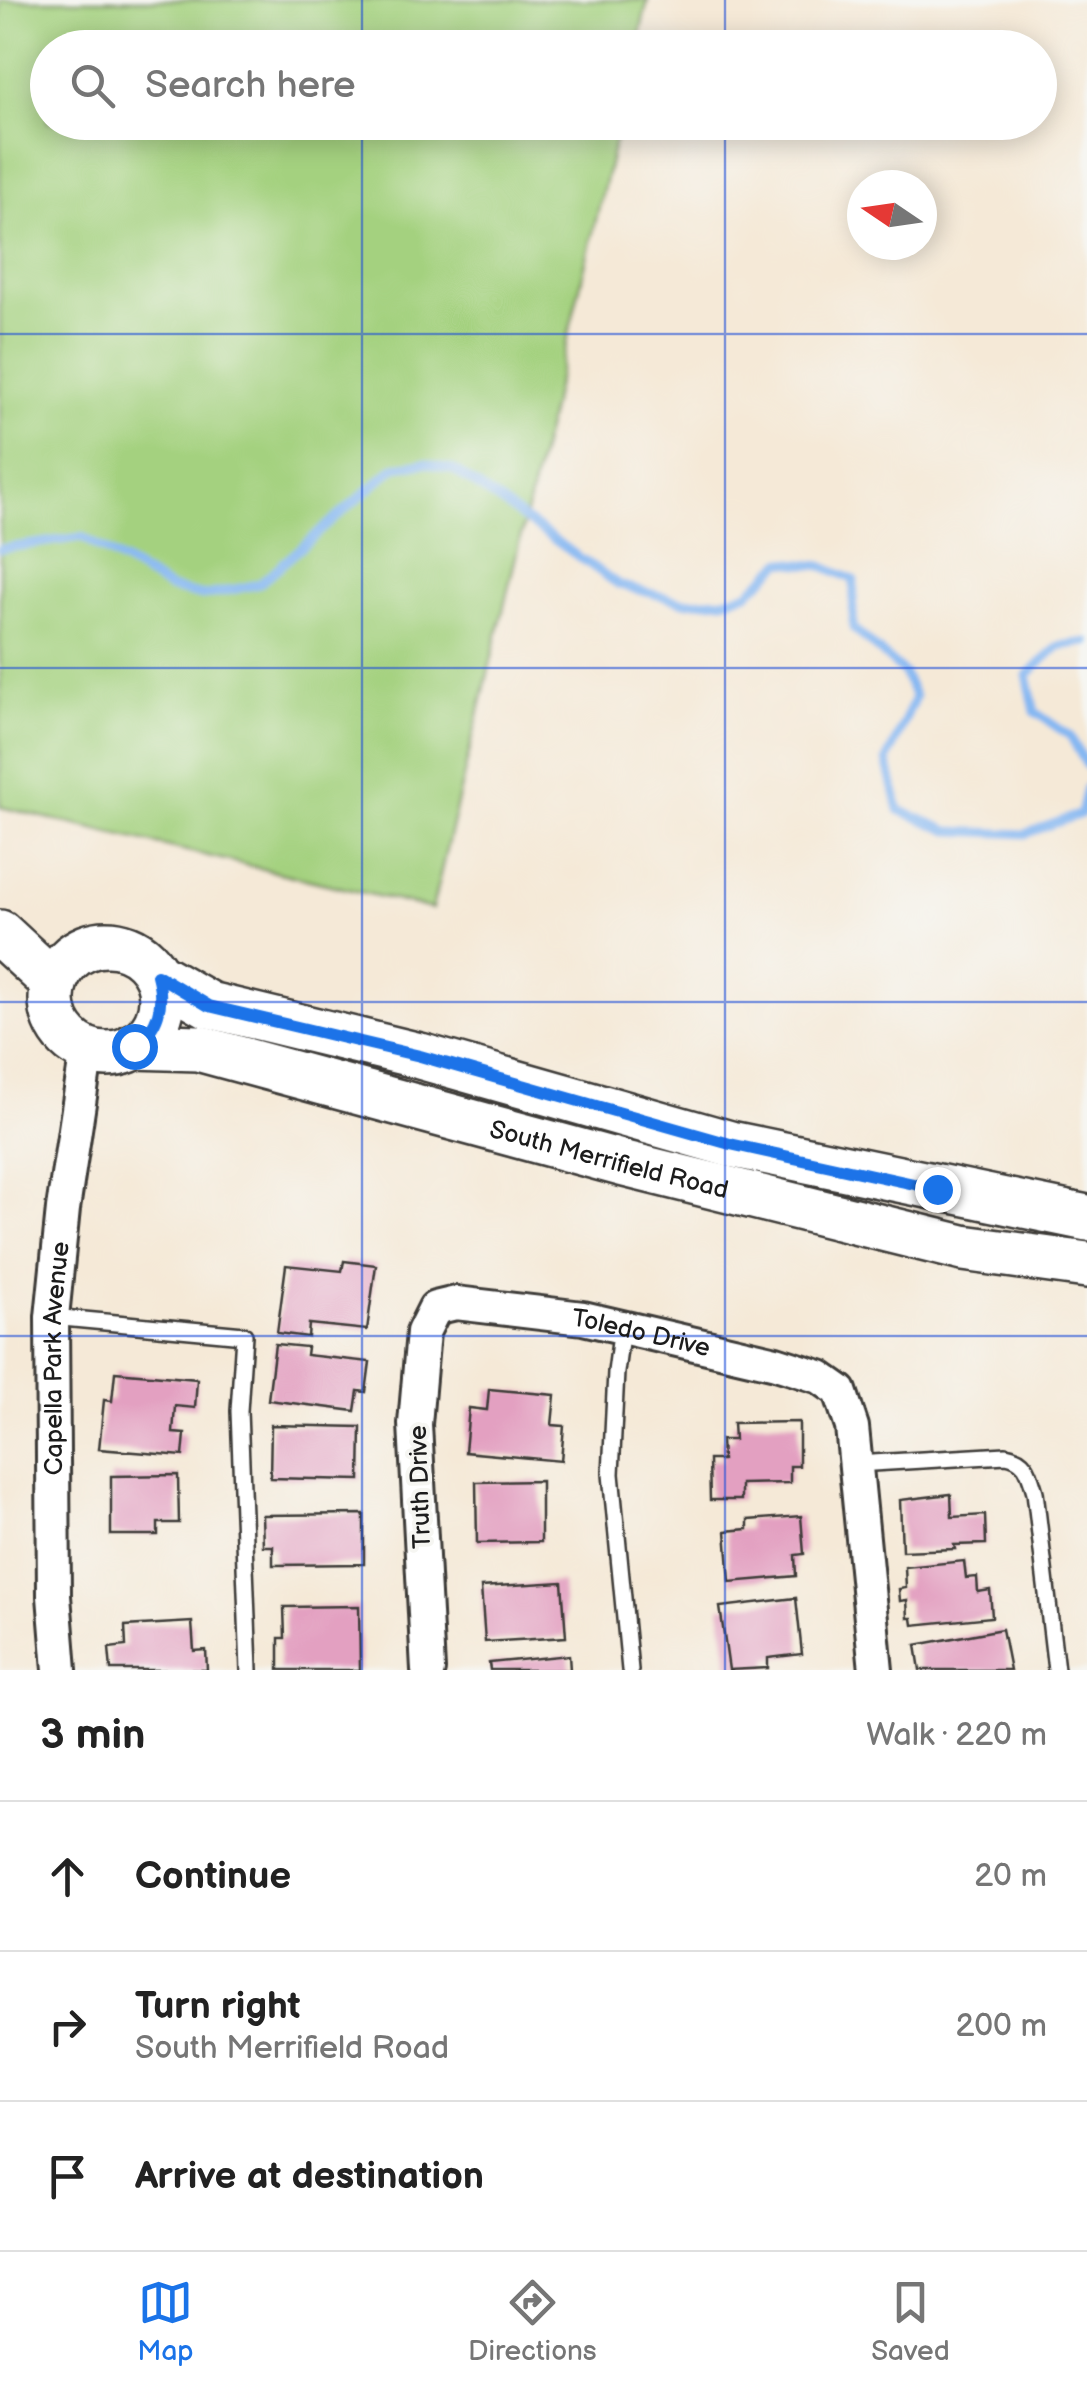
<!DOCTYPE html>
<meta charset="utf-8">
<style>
body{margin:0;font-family:"Balsamiq Sans",sans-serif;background:#f6f6f6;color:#222}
.compass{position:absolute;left:847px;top:170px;width:90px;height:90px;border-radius:50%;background:#fff;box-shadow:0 5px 25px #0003;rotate:283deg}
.stop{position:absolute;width:30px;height:30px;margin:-22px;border:8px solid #1a73e8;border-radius:50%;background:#fff}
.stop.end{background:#1a73e8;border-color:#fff;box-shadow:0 2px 10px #0008}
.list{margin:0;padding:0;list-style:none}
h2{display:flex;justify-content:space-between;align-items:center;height:130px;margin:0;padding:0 40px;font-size:42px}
h2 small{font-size:32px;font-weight:400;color:#767676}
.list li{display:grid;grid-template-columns:65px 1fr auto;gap:30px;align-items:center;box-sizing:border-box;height:150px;padding:0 40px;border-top:2px solid #e0e0e0}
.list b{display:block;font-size:38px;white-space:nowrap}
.list p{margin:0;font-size:32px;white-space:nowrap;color:#767676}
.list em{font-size:32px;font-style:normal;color:#767676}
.icon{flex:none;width:55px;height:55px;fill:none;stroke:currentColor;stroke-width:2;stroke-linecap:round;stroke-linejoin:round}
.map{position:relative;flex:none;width:1087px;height:1670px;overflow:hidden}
.search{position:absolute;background:#fff;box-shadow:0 5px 25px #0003;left:30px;right:30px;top:30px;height:110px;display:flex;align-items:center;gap:25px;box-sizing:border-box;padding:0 35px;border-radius:55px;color:#767676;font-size:38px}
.sheet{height:580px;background:#fff}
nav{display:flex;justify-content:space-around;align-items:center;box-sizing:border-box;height:140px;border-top:2px solid #e0e0e0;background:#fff;font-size:28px;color:#767676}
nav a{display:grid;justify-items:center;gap:5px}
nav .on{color:#1a73e8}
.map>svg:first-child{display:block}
.green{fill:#a4d17f;stroke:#60764e;stroke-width:2.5}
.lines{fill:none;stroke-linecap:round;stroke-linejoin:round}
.stream{stroke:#85b7f2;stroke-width:9}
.building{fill:#e3a0c1}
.lane-casing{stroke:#3d3b38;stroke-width:20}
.street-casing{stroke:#3d3b38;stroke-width:38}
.secondary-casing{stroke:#3d3b38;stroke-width:50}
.lane{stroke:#fff;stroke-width:15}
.street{stroke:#fff;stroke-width:32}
.secondary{stroke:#fff;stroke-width:45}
.route{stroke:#1a73e8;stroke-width:12}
.grid{fill:none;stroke:#1d4ed8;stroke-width:2.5;stroke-opacity:0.55}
.labels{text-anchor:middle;stroke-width:8;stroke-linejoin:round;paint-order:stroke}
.street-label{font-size:25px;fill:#1c1c1c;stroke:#f6f6f2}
</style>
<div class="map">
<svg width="1087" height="1670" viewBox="0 0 1087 1670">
<rect width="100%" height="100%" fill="#f6f6f2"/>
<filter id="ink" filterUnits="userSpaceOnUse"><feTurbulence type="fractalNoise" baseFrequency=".01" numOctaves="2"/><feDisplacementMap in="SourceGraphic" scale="20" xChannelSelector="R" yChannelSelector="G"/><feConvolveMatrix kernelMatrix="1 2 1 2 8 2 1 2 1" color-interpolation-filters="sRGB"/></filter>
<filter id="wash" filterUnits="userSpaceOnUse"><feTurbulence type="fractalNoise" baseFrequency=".0048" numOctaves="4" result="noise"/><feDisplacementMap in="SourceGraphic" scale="40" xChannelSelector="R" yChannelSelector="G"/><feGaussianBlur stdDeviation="2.25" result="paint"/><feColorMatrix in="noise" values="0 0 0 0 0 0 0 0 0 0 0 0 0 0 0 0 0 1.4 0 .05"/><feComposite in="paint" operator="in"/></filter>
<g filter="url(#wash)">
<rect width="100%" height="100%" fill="#f5e9d7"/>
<path class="green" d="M0,0h648l-11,47 -589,1v74l571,1 -187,786 -432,-102z"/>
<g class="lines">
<g class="stream">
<path d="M0,549l82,-12 87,51 34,8 56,-12 136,-117 30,-4 29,7 165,115 65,17 40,-2 24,-7 34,-31 40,4 32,14 -1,48 50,44 12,25 -28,63 12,50 50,21 76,3 56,-20 6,-27"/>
<path d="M1087,642l-28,4 -32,29 8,37 35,24 17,30"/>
</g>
</g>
<g id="blocks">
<g class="building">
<path d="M344,1261l32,4 -9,65 -58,-6 -1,13 -31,-4 9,-68 56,6z"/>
<path d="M275,1344l32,3 -1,8 64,7 -4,30 -8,-1 -3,20 -87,-11z"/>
<path d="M115,1372l82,7 -2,29 -20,-2 -2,27 12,1 -2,22 -84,-7 5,-49 8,1z"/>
<path d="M489,1389l66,6 -3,30 12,1 -3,35 -96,-9 4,-44 18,2z"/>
<path d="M799,1422v44h-9v17l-49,1v16h-31l-1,-40h13l-1,-20h13l-1,-17z"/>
<path d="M271,1425l90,2 -1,53 -90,-2z"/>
<path d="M178,1475l1,48h-21v12h-47v-59z"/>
<path d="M541,1481v61l-64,1 -1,-61z"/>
<path d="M951,1494l1,23 33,-2 1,29 -32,1 1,4 -53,2 -2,-51z"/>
<path d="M364,1514v50l-91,1v-19h-10l-1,-31z"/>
<path d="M801,1516l3,38 -9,1 1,21 -66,6 -4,-51 22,-2v-9z"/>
<path d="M964,1561l2,17 11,-1 1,15 12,-2 2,27 -79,8 -1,-7h-4l-1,-18 -7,1 -1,-12 7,-1 -1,-21z"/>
<path d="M562,1582l4,55 -81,5 -4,-55z"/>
<path d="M796,1598l6,56 -34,4v10l-39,2 -9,-63z"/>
<path d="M359,1606l1,64h-81v-32h6l-1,-31z"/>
<path d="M192,1622l2,29 12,-1 1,20h-96l-2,-22 17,-2 -1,-20z"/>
<path d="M1002,1629l8,41h-90l-4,-25z"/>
<path d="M569,1655l1,15h-80l-1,-7z"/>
</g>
</g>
</g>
<g filter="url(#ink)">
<use href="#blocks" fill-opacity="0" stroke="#3d3b38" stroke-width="2.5"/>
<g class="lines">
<defs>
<g id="lane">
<path d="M52,1317l192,18 -5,76 10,259"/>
<path d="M622,1327l-6,45 -5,102 19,196"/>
<path d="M856,1464l150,-9c21,4 23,17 29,37l21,178"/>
</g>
<g id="street">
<path id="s1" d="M60,1670l-6,-74 -2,-279 11,-108 24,-159"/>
<path id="s2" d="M428,1670l-13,-246 8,-92 12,-24 21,-5 127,15 193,45 44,14 20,14 12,36 24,243"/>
</g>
<g id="secondary">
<path d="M0,933l54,50"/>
<circle cx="107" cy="999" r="55"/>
<path d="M157,975l52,30 211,51 310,88 357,74"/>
<path id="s3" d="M134,1046l64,2 427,116 338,84 124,17"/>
</g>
</defs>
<use href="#lane" class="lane-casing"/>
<use href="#street" class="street-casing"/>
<use href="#secondary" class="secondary-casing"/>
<use href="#lane" class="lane"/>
<use href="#street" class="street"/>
<use href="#secondary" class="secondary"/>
</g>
</g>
<g class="lines" filter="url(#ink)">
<path class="route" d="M134,1046c25,-19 31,-41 23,-71l52,31 211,50 310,88 207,45"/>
</g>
<path class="grid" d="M362,0v48M725,0v48M362,122v1548M725,122v1548M0,334h1087M0,668h1087M0,1002h1087M0,1336h1087"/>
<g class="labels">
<g class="street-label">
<text dy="9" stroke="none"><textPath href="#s3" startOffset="490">South Merrifield Road</textPath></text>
<text dy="9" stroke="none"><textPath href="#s2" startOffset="575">Toledo Drive</textPath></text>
<text dy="9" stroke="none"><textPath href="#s1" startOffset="312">Capella Park Avenue</textPath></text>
<text transform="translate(419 1487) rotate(-92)" y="9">Truth Drive</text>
</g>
</g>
</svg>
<svg class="compass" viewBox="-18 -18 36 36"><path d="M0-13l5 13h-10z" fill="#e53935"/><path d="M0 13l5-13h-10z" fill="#767676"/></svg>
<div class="stop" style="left:134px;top:1046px"></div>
<div class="stop end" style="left:937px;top:1189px"></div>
<div class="search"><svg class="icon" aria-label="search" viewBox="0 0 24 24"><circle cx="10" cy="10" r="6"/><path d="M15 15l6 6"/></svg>Search here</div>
</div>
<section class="sheet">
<h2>3 min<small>Walk · 220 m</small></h2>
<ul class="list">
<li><svg class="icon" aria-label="ahead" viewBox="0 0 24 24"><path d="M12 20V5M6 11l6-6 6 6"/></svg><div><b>Continue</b></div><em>20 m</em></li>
<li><svg class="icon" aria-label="right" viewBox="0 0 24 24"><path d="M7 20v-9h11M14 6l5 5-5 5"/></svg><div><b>Turn right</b><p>South Merrifield Road</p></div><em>200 m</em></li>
<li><svg class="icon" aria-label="arrive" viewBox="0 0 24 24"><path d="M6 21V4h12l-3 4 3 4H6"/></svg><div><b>Arrive at destination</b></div></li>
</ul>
</section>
<nav>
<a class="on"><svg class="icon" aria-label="map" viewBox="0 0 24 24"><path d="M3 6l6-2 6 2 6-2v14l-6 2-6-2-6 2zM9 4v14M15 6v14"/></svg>Map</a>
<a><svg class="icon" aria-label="directions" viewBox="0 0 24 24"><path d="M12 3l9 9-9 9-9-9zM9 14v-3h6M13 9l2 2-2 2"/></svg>Directions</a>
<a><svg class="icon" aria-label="saved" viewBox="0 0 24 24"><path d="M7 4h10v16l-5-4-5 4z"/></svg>Saved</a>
</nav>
